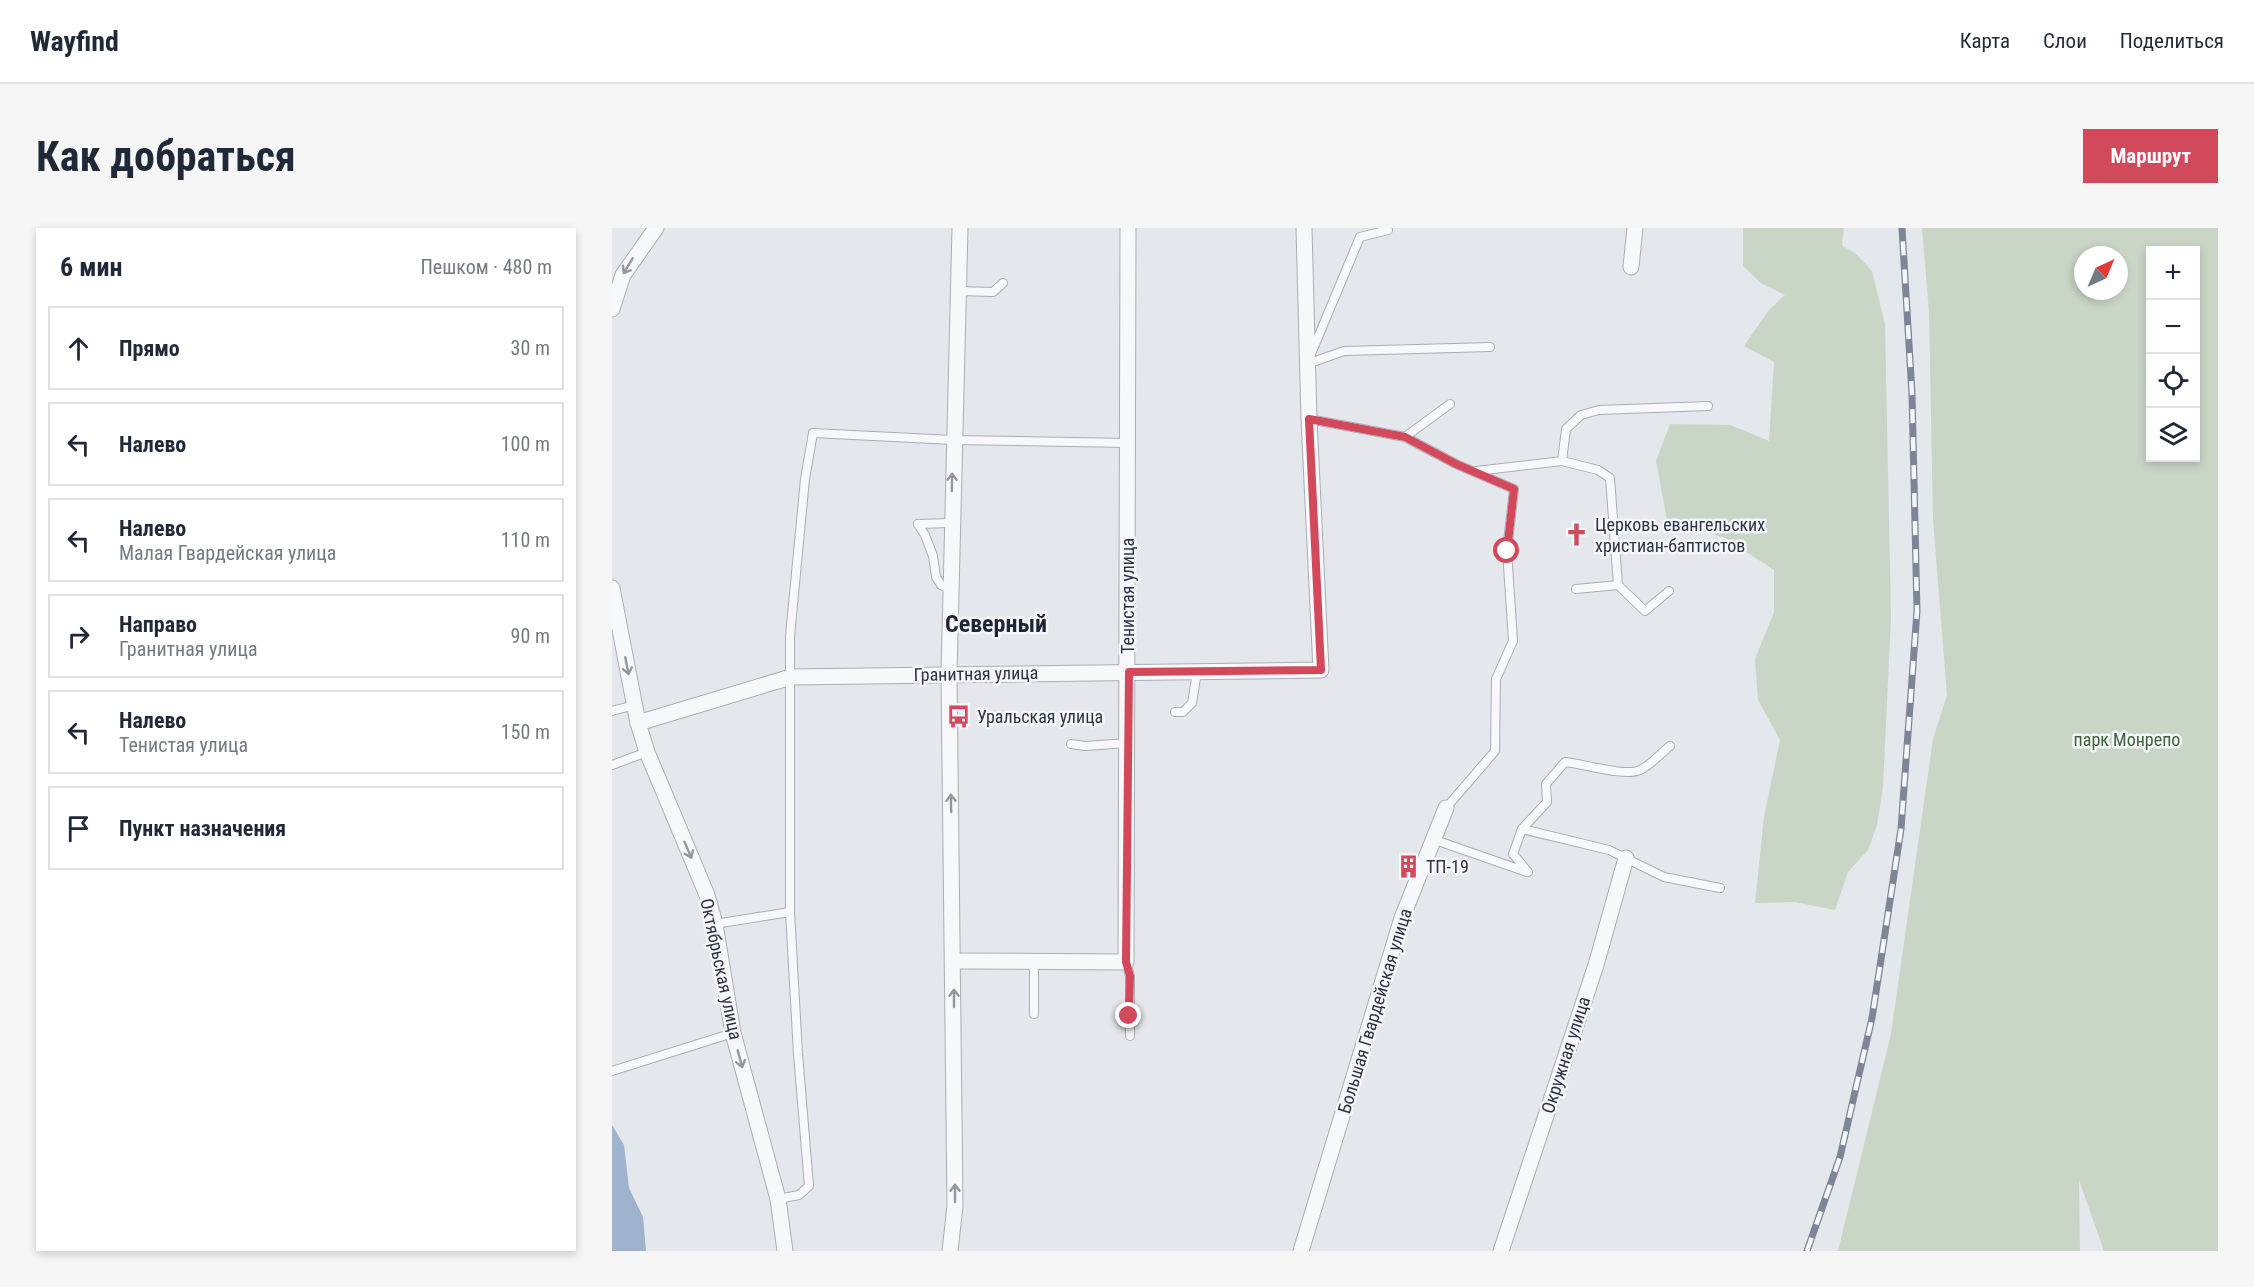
<!DOCTYPE html>
<html lang="ru">
<meta charset="utf-8">
<style>
body{margin:0;font-family:"Roboto Condensed",sans-serif;background:#f6f6f7;color:#1f2937}
.controls{position:absolute;right:18px;top:18px;display:grid;overflow:hidden;border-radius:0px;box-shadow:0 3px 9px #0003}
.controls button{width:54px;height:54px;display:grid;place-items:center;padding:0;border:0;border-bottom:2px solid #e0e1e3;background:#fff;color:#1f2937;font:30px sans-serif}
.compass{position:absolute;left:1462px;top:18px;width:54px;height:54px;border-radius:50%;background:#fff;box-shadow:0 3px 9px #0003;rotate:44deg}
.stop{position:absolute;width:18px;height:18px;margin:-14px;border:4px solid #d1495b;border-radius:50%;background:#fff}
.stop.end{background:#d1495b;border-color:#fff;box-shadow:0 2px 6px #0008}
.list{margin:0;padding:0;list-style:none}
h2{display:flex;justify-content:space-between;align-items:center;height:78px;margin:0;padding:0 24px;font-size:26px}
h2 small{font-size:20px;font-weight:400;color:#747a83}
.list li{display:grid;grid-template-columns:39px 1fr auto;gap:18px;align-items:center;box-sizing:border-box;height:84px;margin:0 12px 12px;padding:0 12px;border:2px solid #e0e1e3;border-radius:0px}
.list b{display:block;font-size:22px;white-space:nowrap}
.list p{margin:0;font-size:20px;white-space:nowrap;color:#747a83}
.list em{font-size:20px;font-style:normal;color:#747a83}
.icon{flex:none;width:33px;height:33px;fill:none;stroke:currentColor;stroke-width:2;stroke-linecap:round;stroke-linejoin:round}
.map{position:relative;flex:none;width:1606px;height:1023px;overflow:hidden;border-radius:0px}
header{display:flex;align-items:center;gap:36px;box-sizing:border-box;height:84px;padding:0 30px;background:#fff;border-bottom:2px solid #e0e1e3}
header strong{font-size:28px}
nav{display:flex;gap:33px;margin-inline-start:auto;font-size:21px}
.intro{display:flex;align-items:center;justify-content:space-between;box-sizing:border-box;height:144px;padding:0 36px}
h1{margin:0;font-size:42px}
.button{padding:15px 27px;border-radius:0px;background:#d1495b;color:#fff;font-size:21px;font-weight:700}
main{display:flex;gap:36px;padding:0 36px}
aside{flex:1;background:#fff;border-radius:0px;box-shadow:0 3px 9px #0003}
.map>svg:first-child{display:block}
.green{fill:#c9d6c5;fill-rule:evenodd}
.water{fill:#9fb4cc}
.lines{fill:none;stroke-linecap:round;stroke-linejoin:round}
.lane-casing{stroke:#a9aeb7;stroke-width:10}
.street-casing{stroke:#a9aeb7;stroke-width:17}
.lane{stroke:#f7f8fa;stroke-width:8}
.street{stroke:#f7f8fa;stroke-width:15}
.rail-casing{stroke:#7d8696;stroke-width:7}
.rail{stroke:#f4f6f9;stroke-width:4.5;stroke-dasharray:14;stroke-linecap:butt}
.oneway{stroke:#9196a0}
.route{stroke:#d1495b;stroke-width:8}
.labels{text-anchor:middle;stroke-width:5;stroke-linejoin:round;paint-order:stroke}
.poi-label{font-size:18px;fill:#2b3445;stroke:#f4f6f9;text-anchor:start}
.street-label{font-size:18px;fill:#2b3445;stroke:#f4f6f9}
.park-label{font-size:18px;fill:#3f6138;stroke:#f4f6f9}
.district-label{font-size:24px;font-weight:bold;fill:#1d2536;stroke:#f4f6f9}
</style>
<header>
<strong>Wayfind</strong>
<nav><a>Карта</a><a>Слои</a><a>Поделиться</a></nav>
</header>
<div class="intro"><h1>Как добраться</h1><a class="button">Маршрут</a></div>
<main>
<aside>
<h2>6 мин<small>Пешком · 480 m</small></h2>
<ul class="list">
<li><svg class="icon" aria-label="ahead" viewBox="0 0 24 24"><path d="M12 20V5M6 11l6-6 6 6"/></svg><div><b>Прямо</b></div><em>30 m</em></li>
<li><svg class="icon" aria-label="left" viewBox="0 0 24 24"><path d="M17 20v-9H6M10 6l-5 5 5 5"/></svg><div><b>Налево</b></div><em>100 m</em></li>
<li><svg class="icon" aria-label="left" viewBox="0 0 24 24"><path d="M17 20v-9H6M10 6l-5 5 5 5"/></svg><div><b>Налево</b><p>Малая Гвардейская улица</p></div><em>110 m</em></li>
<li><svg class="icon" aria-label="right" viewBox="0 0 24 24"><path d="M7 20v-9h11M14 6l5 5-5 5"/></svg><div><b>Направо</b><p>Гранитная улица</p></div><em>90 m</em></li>
<li><svg class="icon" aria-label="left" viewBox="0 0 24 24"><path d="M17 20v-9H6M10 6l-5 5 5 5"/></svg><div><b>Налево</b><p>Тенистая улица</p></div><em>150 m</em></li>
<li><svg class="icon" aria-label="arrive" viewBox="0 0 24 24"><path d="M6 21V4h12l-3 4 3 4H6"/></svg><div><b>Пункт назначения</b></div></li>
</ul>
</aside>
<div class="map">
<svg width="1606" height="1023" viewBox="0 0 1606 1023">
<rect width="100%" height="100%" fill="#e4e7ec"/>
<g class="green">
<path d="M1131,0h101l-2,17 15,10 15,16 13,53 6,294 -8,169 -6,38 -9,25 -20,22 -13,38 -40,-8 -40,1 9,-86 16,-77 -22,-40 -3,-41 19,-47v-42l-49,-32 -58,-18 -11,-59 14,-37 60,1 39,16 5,-79 -30,-16 25,-36 16,-15 -24,-12 -18,-17z"/>
<path d="M1310,0h296v1023h-114l-25,-71 1,71h-242l53,-217 42,-295 14,-44 -14,-175 -4,-208zM1538,22h46v208h-46zM1471,27h36v36h-36z"/>
</g>
<path class="water" d="M0,897l12,20 5,43 14,29 3,34h-34z"/>
<g class="lines">
<defs>
<g id="lane">
<path d="M346,63l35,1 10,-9"/>
<path d="M699,126l49,-117 28,-7"/>
<path d="M695,136l37,-13 146,-4"/>
<path d="M697,191l96,18 51,27 58,25 -7,62 6,90 -17,38 -1,72 -49,57"/>
<path d="M793,209l45,-33"/>
<path d="M864,243l86,-10"/>
<path d="M306,296l7,11 8,21 3,21 5,8 9,4"/>
<path d="M306,296l33,-1"/>
<path d="M1006,357l27,26 24,-20"/>
<path d="M964,361l42,-4 -8,-107 -12,-8 -36,-9 4,-32 15,-14 18,-5 109,-4"/>
<path d="M0,483l23,-6"/>
<path d="M563,484h8l9,-9 5,-31"/>
<path d="M459,516l14,2 43,-3"/>
<path d="M0,537l35,-13"/>
<path d="M910,601l25,-27 -1,-18 19,-22c19,2 61,15 75,8 11,-5 21,-17 30,-24"/>
<path d="M823,612l92,32"/>
<path d="M916,644l-15,-18 9,-25 87,21 55,27 56,11"/>
<path d="M103,696l75,-12"/>
<path d="M422,733v53"/>
<path d="M514,734l4,14v60"/>
<path d="M0,843l121,-38"/>
<path d="M166,971l21,-4 10,-9 -11,-132 -8,-142v-276l15,-157 8,-46 140,7 175,3"/>
</g>
<g id="street">
<path d="M1019,39l4,-39"/>
<path d="M0,81l11,-34 33,-47"/>
<path d="M0,360l26,135 9,29 60,143 8,29 18,109 45,166 7,52"/>
<path d="M26,495l153,-46 530,-7 -12,-251 -5,-191"/>
<path d="M342,733l172,1 2,-734"/>
<path d="M338,1023l5,-45 -6,-532 11,-446"/>
<path d="M689,1023l101,-333 44,-110"/>
<path d="M889,1023l95,-286 30,-107"/>
</g>
</defs>
<use href="#lane" class="lane-casing"/>
<use href="#street" class="street-casing"/>
<use href="#lane" class="lane"/>
<use href="#street" class="street"/>
<defs>
<path id="rail" d="M1195,1023l33,-94 32,-139 29,-189 16,-218 -5,-217 -10,-166"/>
</defs>
<use href="#rail" class="rail-casing"/>
<use href="#rail" class="rail"/>
</g>
<defs><path id="oneway-shaft" d="M-6 0H5M1.5-3L5.5 0L1.5 3" fill="none" stroke-width="1.6" stroke-linecap="round" stroke-linejoin="round" transform="scale(1.5)"/></defs>
<g class="oneway">
<use href="#oneway-shaft" transform="translate(16 38) rotate(121)"/>
<use href="#oneway-shaft" transform="translate(340 254) rotate(-89)"/>
<use href="#oneway-shaft" transform="translate(15 438) rotate(79)"/>
<use href="#oneway-shaft" transform="translate(339 575) rotate(-91)"/>
<use href="#oneway-shaft" transform="translate(76 622) rotate(67)"/>
<use href="#oneway-shaft" transform="translate(342 770) rotate(-90)"/>
<use href="#oneway-shaft" transform="translate(128 831) rotate(75)"/>
<use href="#oneway-shaft" transform="translate(343 965) rotate(-90)"/>
</g>
<g class="lines">
<path class="route" d="M517,788l1,-40 -4,-14 3,-290 192,-2 -12,-251 96,18 51,27 58,25 -7,62"/>
</g>
<defs>
<symbol id="church-bare" viewBox="-9 -9 18 18"><path d="M-1.2-6h2.4v3.5h3.3v2.4h-3.3V6h-2.4V-.1h-3.3v-2.4h3.3Z" fill="#d1495b" stroke="#f4f6f9" stroke-width="2.5" paint-order="stroke"/></symbol>
<symbol id="bus-bare" viewBox="-9 -9 18 18"><path d="M-5-6H5V4H4V6H2V4H-2V6H-4V4H-5ZM-3.5-4V0h7V-4ZM-3.5 1.2v1.5H-2V1.2ZM2 1.2v1.5H3.5V1.2Z" fill="#d1495b" stroke="#f4f6f9" stroke-width="2.5" paint-order="stroke"/></symbol>
<symbol id="building-bare" viewBox="-9 -9 18 18"><path d="M-4-6H4V6H1V3H-1V6H-4ZM-2.5-4.3h1.7v1.8h-1.7ZM.8-4.3h1.7v1.8H.8ZM-2.5-1h1.7V.8h-1.7ZM.8-1h1.7V.8H.8Z" fill="#d1495b" stroke="#f4f6f9" stroke-width="2.5" paint-order="stroke"/></symbol>
</defs>
<g fill-rule="evenodd">
<use href="#church-bare" x="948" y="290" width="33" height="33"/>
<use href="#bus-bare" x="330" y="472" width="33" height="33"/>
<use href="#building-bare" x="780" y="622" width="33" height="33"/>
</g>
<g class="labels">
<g class="poi-label">
<text x="983" y="303">Церковь евангельских<tspan x="983" dy="21">христиан-баптистов</tspan></text>
<text x="365" y="495">Уральская улица</text>
<text x="814" y="645">ТП-19</text>
</g>
<g class="street-label">
<text transform="translate(516 368) rotate(-90)" y="6">Тенистая улица</text>
<text transform="translate(364 446) rotate(-1)" y="6">Гранитная улица</text>
<text transform="translate(109 741) rotate(78)" y="6">Октябрьская улица</text>
<text transform="translate(763 783) rotate(-73)" y="6">Большая Гвардейская улица</text>
<text transform="translate(954 827) rotate(-72)" y="6">Окружная улица</text>
</g>
<g class="park-label">
<text x="1515" y="518">парк Монрепо</text>
</g>
<g class="district-label">
<text x="384" y="404">Северный</text>
</g>
</g>
</svg>
<div class="controls">
<button>+</button>
<button>−</button>
<button><svg class="icon" aria-label="locate" viewBox="0 0 24 24"><circle cx="12" cy="12" r="6"/><path d="M12 2v4M12 18v4M2 12h4M18 12h4"/></svg></button>
<button><svg class="icon" aria-label="layers" viewBox="0 0 24 24"><path d="M12 4l9 5-9 5-9-5zM3 14l9 5 9-5"/></svg></button>
</div>
<svg class="compass" viewBox="-18 -18 36 36"><path d="M0-13l5 13h-10z" fill="#e53935"/><path d="M0 13l5-13h-10z" fill="#747a83"/></svg>
<div class="stop" style="left:895px;top:323px"></div>
<div class="stop end" style="left:517px;top:788px"></div>
</div>
</main>
